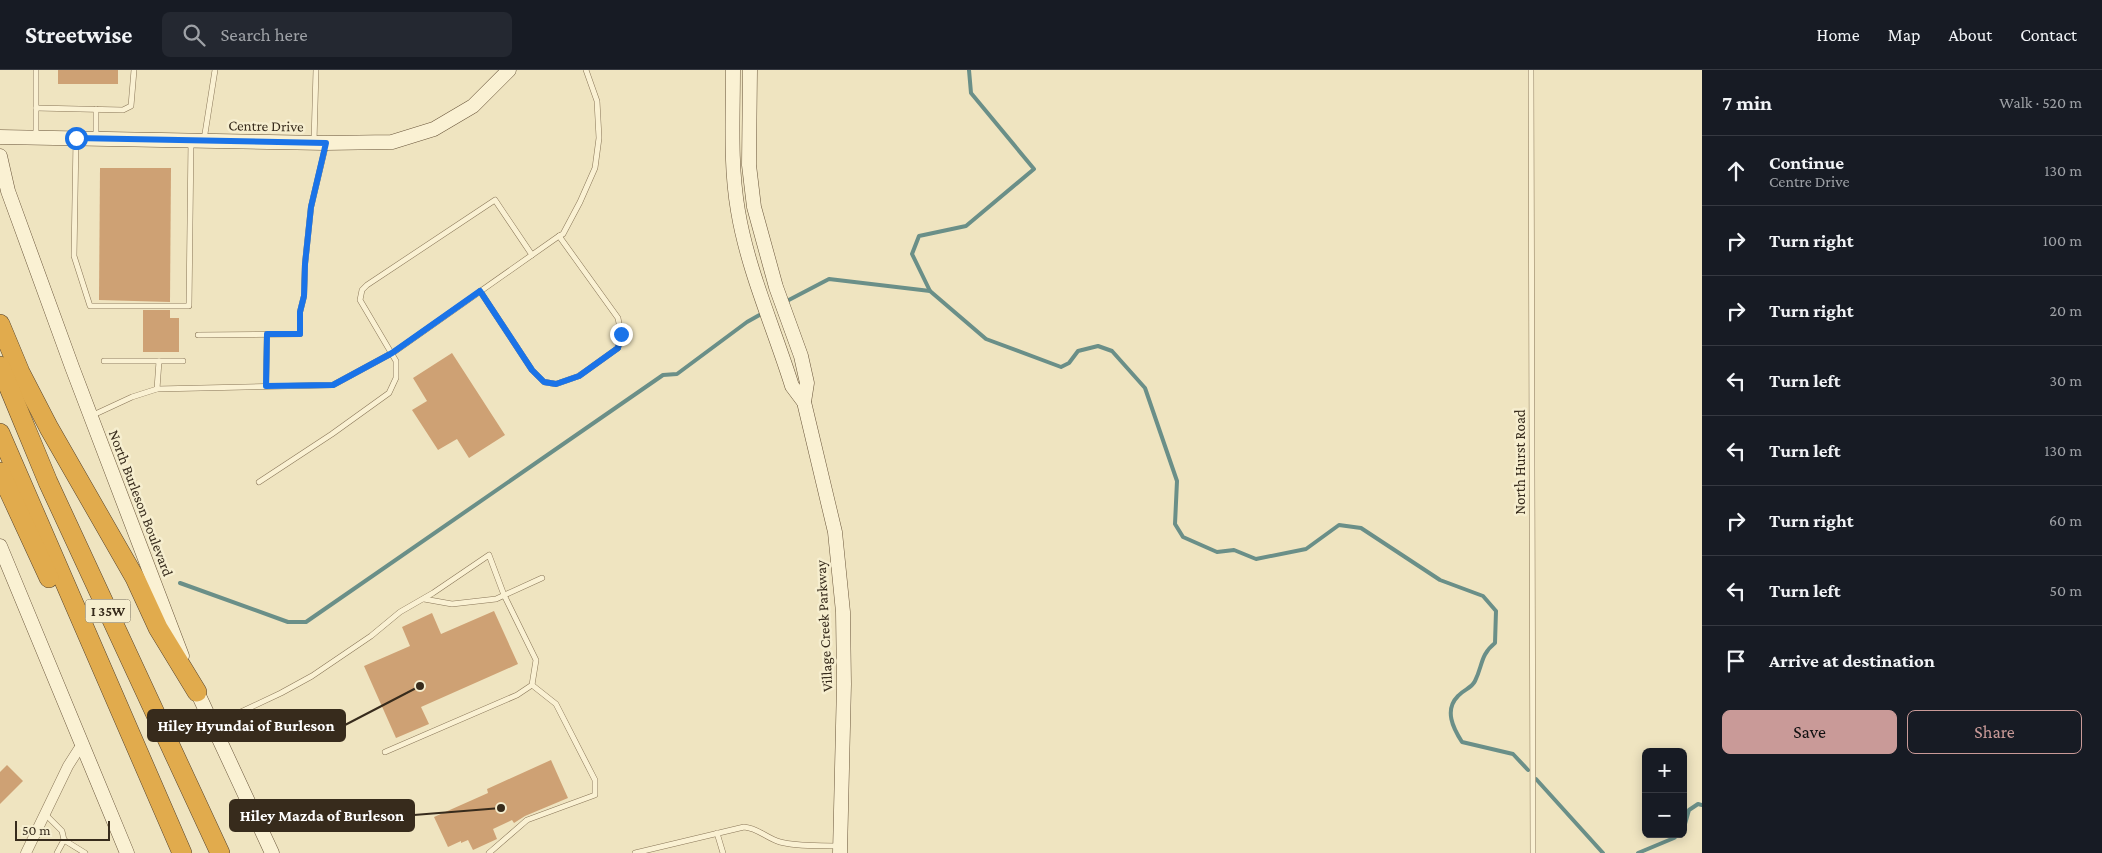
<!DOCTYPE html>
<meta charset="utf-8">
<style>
body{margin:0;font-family:"Crimson Pro",serif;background:#242831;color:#f1f3f6}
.controls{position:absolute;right:15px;bottom:15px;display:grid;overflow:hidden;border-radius:8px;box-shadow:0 2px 12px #0003}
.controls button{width:45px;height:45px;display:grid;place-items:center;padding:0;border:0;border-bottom:1px solid #363941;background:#171b24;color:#f1f3f6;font:25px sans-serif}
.scale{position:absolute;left:15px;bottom:12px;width:95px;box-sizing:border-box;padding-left:5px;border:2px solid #372b1c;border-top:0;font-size:14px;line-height:18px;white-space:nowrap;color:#372b1c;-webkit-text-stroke:4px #f6eecf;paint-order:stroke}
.stop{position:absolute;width:15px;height:15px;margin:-11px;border:4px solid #1a73e8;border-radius:50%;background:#fff}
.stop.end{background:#1a73e8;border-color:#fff;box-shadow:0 1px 5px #0008}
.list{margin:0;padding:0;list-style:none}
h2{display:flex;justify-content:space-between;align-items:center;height:65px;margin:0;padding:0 20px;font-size:21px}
h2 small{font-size:16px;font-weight:400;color:#9ea1a6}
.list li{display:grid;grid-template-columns:32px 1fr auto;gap:15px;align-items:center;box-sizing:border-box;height:70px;padding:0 20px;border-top:1px solid #363941}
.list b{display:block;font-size:19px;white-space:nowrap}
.list p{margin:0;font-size:16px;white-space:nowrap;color:#9ea1a6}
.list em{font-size:16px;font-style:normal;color:#9ea1a6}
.actions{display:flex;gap:10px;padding:15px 20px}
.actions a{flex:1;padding:11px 0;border:1px solid #c99a98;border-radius:8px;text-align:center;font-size:18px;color:#c99a98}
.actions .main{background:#c99a98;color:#111}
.icon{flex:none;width:28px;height:28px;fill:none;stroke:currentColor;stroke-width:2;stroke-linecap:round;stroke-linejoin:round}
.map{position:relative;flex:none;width:1702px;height:783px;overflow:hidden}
header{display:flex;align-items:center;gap:30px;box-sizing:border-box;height:70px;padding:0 25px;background:#171b24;border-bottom:1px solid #363941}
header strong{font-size:24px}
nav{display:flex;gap:28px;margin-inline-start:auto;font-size:18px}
.search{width:350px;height:45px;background:#242831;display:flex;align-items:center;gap:12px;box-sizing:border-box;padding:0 18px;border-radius:8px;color:#9ea1a6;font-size:19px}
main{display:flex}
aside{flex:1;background:#171b24}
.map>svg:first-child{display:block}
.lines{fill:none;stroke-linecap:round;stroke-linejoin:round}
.stream{stroke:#6a8f88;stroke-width:4}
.building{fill:#cea174}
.lane-casing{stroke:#887557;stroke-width:6}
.street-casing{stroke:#887557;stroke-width:11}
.secondary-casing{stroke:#6a563b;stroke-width:15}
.highway-casing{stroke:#56432c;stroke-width:20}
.lane{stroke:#faf1d3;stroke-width:5}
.street{stroke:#faf1d3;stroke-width:10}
.secondary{stroke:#faf1d3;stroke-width:14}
.highway{stroke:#e1ab4d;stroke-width:19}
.route{stroke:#1a73e8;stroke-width:6}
.labels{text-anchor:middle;stroke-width:5;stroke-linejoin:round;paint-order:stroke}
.shield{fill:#f6eecf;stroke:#706652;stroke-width:1}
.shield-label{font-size:14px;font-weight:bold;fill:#372b1c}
.street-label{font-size:15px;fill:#372b1c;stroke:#f6eecf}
.leader{fill:none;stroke:#372b1c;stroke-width:2}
.callout-dot{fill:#372b1c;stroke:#f6eecf;stroke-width:2}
.callout{fill:#372b1c;stroke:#372b1c;stroke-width:2}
.callout-label{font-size:16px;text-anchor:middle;font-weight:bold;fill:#fff}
</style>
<header>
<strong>Streetwise</strong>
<div class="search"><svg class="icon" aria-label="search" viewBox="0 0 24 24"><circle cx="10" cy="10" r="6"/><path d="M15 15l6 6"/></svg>Search here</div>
<nav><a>Home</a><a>Map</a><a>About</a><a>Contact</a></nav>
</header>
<main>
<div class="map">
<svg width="1702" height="783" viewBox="0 0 1702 783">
<rect width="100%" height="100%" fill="#efe4c0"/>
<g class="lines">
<g class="stream">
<path d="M930,221l-18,-37 7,-18 47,-10 68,-57 -63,-76 -2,-23"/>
<path d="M785,232l44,-23 101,12 56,48 75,28 8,-4 9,-12 20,-5 14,5 33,37 32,93 -2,43 8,13 34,15 17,-2 22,9 50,-10 33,-24 22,3 79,52 43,16 13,15 -1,32c-15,12 -12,22 -20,38 -4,8 -11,8 -17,15 -14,14 -5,32 4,46l51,12 15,16"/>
<path d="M180,513l108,39h18l357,-247 14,-1 70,-52 16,-9"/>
<path d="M1536,709l67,74"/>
<path d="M1683,761l6,-21 9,-6 4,1"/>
<path d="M1638,783l36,-15 5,-4"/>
</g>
</g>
<g class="building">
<rect x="58" y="0" width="60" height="14"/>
<path d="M100,98h71l-1,134 -71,-2z"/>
<path d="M143,240h27v8h9v34h-36z"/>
<path d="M452,283l53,82 -36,23 -12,-19 -19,11 -26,-40 15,-9 -14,-23z"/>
<path d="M494,541l24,53 -97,43 8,17 -33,14 -32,-72 46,-20 -8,-19 30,-14 9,21z"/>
<path d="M551,690l17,38 -43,18 -11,7 -2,-3 -19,9 4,10 -24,11 -5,-10 -7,3v-2l-13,6 -14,-30 54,-24 -1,-4z"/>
<path d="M7,695l16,16 -23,23v-32z"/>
</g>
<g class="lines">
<defs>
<g id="lane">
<path d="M1531,0l2,783"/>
<path d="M36,38l87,2 8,-4 3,-36"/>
<path d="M96,39v30"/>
<path d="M36,67v-67"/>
<path d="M76,69l-2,117 16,50h99l2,-166"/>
<path d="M204,70l11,-70"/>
<path d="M314,72l2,-72"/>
<path d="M480,221l52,79 12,12 12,2 23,-8 39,-28 3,-14 -3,-16 -59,-82"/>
<path d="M198,265l102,-1v-22l4,-16 1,-32 6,-57 15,-63"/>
<path d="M104,291h79"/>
<path d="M266,316l1,-52"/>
<path d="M157,319l2,-28"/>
<path d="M91,346l41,-19 25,-8 176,-4 61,-33 165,-116 4,-2 17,-32 15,-34 4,-30 -2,-37 -11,-31"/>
<path d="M259,412l73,-48 57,-41 7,-15v-17l-36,-61 2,-10 5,-5 128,-85 37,55"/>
<path d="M424,529l28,5 44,-5 46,-21"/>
<path d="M213,655l68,-32 31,-17 59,-40 29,-24 33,-19 56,-38 15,40 32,65 -4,25 -15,10 -132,57"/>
<path d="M45,744l17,17 2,9 -7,13"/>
<path d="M717,763l6,20"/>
<path d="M64,770l21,13"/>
<path d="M489,783l38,-33 68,-25v-15l-39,-76 -24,-19"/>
<path d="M635,783l109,-26c14,1 22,11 36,15 18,5 40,3 59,4"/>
</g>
<path id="street" d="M26,783l42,-87 14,-22"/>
<g id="secondary">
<path d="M733,0c0,47 -3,95 5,141 10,60 36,117 54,175l12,16 31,130 8,80 1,72 -4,169"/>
<path d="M750,0l-1,95 5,42 22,80 25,69 6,27 -3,19"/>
<path d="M0,67l325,6 67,-1 42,-13 39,-23 36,-36"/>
<path d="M0,86l8,35 64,176 110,289"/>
<path d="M0,476l127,307"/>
<path d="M194,615l78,168"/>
</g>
<g id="highway">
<path d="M0,254l20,48 29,56 86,150 23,50 39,64"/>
<path d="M0,296l48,116 172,371"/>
<path d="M0,363l182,420"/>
<path d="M0,402l49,106"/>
</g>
</defs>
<use href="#lane" class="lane-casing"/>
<use href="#street" class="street-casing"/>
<use href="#secondary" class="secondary-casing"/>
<use href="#highway" class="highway-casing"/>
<use href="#lane" class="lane"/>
<use href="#street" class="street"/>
<use href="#secondary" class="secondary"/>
<use href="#highway" class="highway"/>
</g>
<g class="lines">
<path class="route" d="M76,68l250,5 -15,64 -6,57 -1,32 -4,16v22h-33l-1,52 67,-1 59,-32 88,-62 52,79 12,12 12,2 23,-8 39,-28 3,-14"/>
</g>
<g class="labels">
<rect class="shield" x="85.5" y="529.5" width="45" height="23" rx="4"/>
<g class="shield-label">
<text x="108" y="546">I 35W</text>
</g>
<g class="street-label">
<text transform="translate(266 56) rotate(1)" y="5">Centre Drive</text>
<text transform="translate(1520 392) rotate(-90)" y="5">North Hurst Road</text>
<text transform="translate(141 433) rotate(69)" y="5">North Burleson Boulevard</text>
<text transform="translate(824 556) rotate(-93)" y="5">Village Creek Parkway</text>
</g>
</g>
<path class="leader" d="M420 616L345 655M501 738L414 745"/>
<g class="callout-dot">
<circle cx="420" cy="616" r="5"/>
<circle cx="501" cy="738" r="5"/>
</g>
<g class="callout">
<rect x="148" y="640" width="197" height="31" rx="5"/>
<rect x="230" y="730" width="184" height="31" rx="5"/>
</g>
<g class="callout-label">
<text x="246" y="661">Hiley Hyundai of Burleson</text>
<text x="322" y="751">Hiley Mazda of Burleson</text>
</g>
</svg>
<div class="controls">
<button>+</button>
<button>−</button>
</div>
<div class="scale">50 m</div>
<div class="stop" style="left:76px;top:68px"></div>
<div class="stop end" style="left:621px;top:264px"></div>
</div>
<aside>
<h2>7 min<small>Walk · 520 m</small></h2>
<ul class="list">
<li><svg class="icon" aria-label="ahead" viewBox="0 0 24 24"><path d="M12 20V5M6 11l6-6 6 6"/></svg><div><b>Continue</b><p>Centre Drive</p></div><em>130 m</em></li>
<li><svg class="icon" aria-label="right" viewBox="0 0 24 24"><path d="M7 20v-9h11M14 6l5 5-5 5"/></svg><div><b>Turn right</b></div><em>100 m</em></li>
<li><svg class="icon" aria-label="right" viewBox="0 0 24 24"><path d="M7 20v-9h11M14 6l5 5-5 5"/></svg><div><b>Turn right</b></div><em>20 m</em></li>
<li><svg class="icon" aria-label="left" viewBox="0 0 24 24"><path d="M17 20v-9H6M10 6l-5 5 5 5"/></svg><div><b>Turn left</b></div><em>30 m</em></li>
<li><svg class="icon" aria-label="left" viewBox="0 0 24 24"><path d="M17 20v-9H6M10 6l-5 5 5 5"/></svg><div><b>Turn left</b></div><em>130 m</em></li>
<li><svg class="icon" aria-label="right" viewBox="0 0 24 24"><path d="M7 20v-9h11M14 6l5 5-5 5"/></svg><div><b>Turn right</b></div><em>60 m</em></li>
<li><svg class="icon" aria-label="left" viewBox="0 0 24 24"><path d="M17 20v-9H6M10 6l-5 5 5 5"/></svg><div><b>Turn left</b></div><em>50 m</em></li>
<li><svg class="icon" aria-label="arrive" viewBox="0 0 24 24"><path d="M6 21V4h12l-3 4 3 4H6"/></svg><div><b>Arrive at destination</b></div></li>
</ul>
<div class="actions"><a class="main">Save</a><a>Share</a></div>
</aside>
</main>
